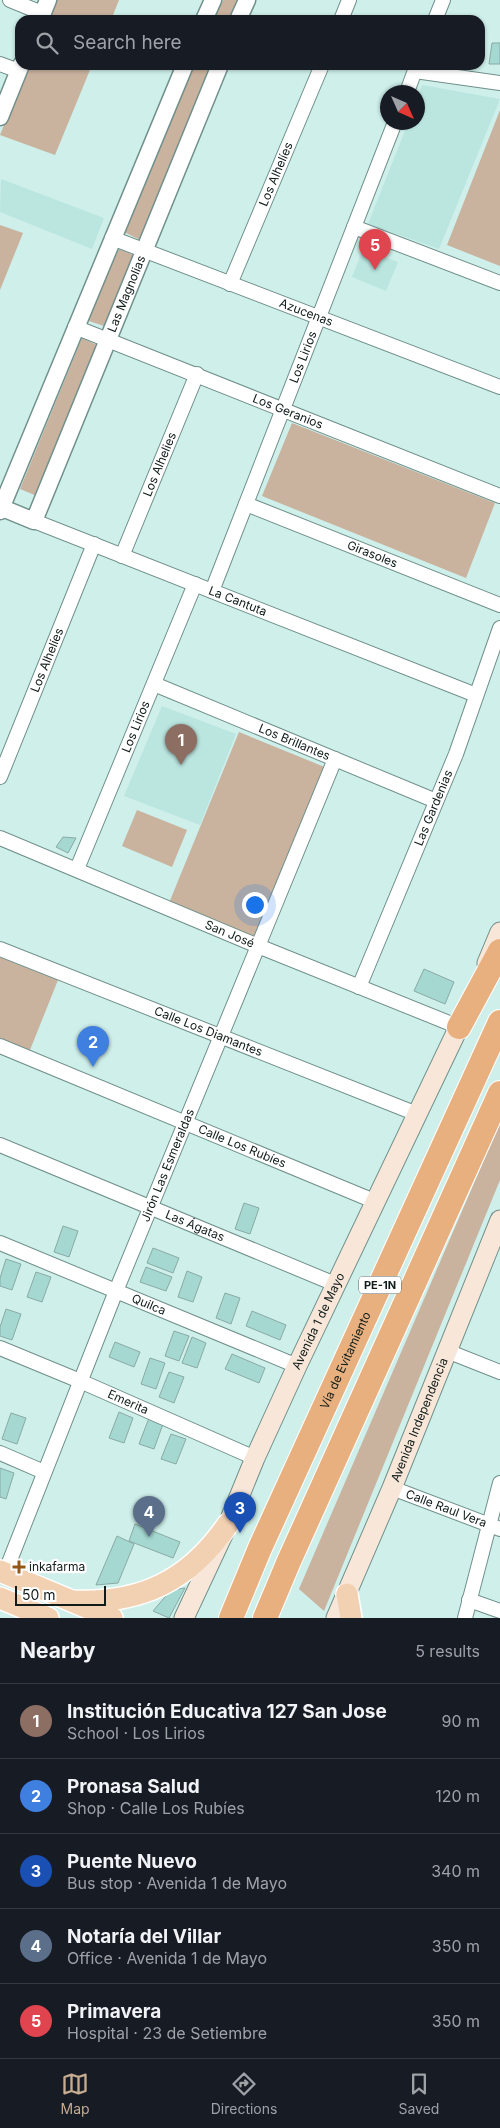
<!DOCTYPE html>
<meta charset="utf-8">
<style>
body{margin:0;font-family:Inter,sans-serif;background:#242831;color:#f1f3f6}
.compass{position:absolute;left:380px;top:85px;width:45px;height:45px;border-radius:50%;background:#171b24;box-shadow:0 1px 4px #0004;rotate:135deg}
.scale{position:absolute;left:15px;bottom:12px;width:91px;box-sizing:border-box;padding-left:5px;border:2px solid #101c1a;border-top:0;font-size:14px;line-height:18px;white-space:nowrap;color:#101c1a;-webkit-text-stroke:4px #fff;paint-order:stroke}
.you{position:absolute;left:254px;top:904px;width:18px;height:18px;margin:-12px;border:4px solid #fff;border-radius:50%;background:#1a73e8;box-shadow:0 0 0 8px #1a73e833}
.badge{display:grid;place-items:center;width:32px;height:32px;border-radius:50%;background:#c6ac91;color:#fff;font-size:16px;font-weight:700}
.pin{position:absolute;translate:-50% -41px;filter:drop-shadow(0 1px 2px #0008)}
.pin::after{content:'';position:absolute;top:26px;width:18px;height:15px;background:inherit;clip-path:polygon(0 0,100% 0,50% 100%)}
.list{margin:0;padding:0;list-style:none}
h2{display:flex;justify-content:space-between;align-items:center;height:65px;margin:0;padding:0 20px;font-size:21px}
h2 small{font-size:16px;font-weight:400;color:#9ea1a6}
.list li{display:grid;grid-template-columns:32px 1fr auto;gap:15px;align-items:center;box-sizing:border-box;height:75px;padding:0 20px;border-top:1px solid #363941}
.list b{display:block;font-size:19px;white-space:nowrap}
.list p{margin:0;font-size:16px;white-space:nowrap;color:#9ea1a6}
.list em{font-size:16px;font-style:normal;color:#9ea1a6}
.icon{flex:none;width:28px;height:28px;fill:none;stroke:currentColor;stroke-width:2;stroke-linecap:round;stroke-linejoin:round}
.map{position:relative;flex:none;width:500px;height:1618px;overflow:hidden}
.search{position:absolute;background:#171b24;box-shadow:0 1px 4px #0004;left:15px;right:15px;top:15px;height:55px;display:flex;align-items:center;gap:12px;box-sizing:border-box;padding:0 18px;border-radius:15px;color:#9ea1a6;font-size:19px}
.sheet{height:440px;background:#171b24}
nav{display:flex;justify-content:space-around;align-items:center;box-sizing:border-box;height:70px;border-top:1px solid #363941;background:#171b24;font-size:14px;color:#9ea1a6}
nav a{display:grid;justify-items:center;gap:2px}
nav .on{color:#c6ac91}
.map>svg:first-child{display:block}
.built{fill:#bbe6e0}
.green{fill:#c9b29e}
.building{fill:#a4d8d0;stroke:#8aaaa5}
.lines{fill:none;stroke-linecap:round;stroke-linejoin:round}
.minor-casing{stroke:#71908b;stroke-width:16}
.tertiary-casing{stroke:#71908b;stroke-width:19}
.secondary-casing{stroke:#71908b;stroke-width:21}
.primary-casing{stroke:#fff;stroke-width:24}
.motorway-casing{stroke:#fff;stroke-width:26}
.minor{stroke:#fff;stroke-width:14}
.tertiary{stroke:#fff;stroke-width:16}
.secondary{stroke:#f8e7d9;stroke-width:19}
.primary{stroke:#f2d0b2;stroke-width:21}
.motorway{stroke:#e9b07f;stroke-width:24}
.poi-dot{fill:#925616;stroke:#fff;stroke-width:2}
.labels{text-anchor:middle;stroke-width:4.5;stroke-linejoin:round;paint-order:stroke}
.shield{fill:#fff;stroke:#58605f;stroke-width:1}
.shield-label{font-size:11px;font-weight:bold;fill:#101c1a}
.street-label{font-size:12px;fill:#101c1a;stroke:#fff}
.poi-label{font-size:12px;fill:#101c1a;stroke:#fff;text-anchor:start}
</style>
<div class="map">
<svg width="500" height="1618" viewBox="0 0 500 1618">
<rect width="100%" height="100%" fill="#ceefea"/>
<g class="built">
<path d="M422,85l78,14 -61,150 -71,-25 40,-101 10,-1v-25z"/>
<path d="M1,179l103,39 -12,31 -92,-37z"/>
<path d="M363,249l35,13 -12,29 -34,-14z"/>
<path d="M162,706l74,28 -36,91 -76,-29z"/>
</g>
<g class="green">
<path d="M55,0h64l-8,20h-64z"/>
<path d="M223,0h16l-8,20h-17z"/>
<path d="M28,65h64l-37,90 -55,-20z"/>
<path d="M194,65h18l-72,175 -16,-8z"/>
<path d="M500,110v156l-53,-21z"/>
<path d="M0,225l23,8 -23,57z"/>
<path d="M119,249l17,7 -29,69 -3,1 -18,-6z"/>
<path d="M82,338l17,8 -62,150 -17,-7z"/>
<path d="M292,423l203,80 -29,75 -204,-82z"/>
<path d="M239,732l88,36 -71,169 -87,-34z"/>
<path d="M137,810l50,20 -15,37 -50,-21z"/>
<path d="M0,957l58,23 -28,70 -30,-11z"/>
<path d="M500,1123v57l-176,431 -25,-22z"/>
</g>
<g class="building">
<path d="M492,43h8v21h-11z"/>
<path d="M63,837l13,1 -8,15 -12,-6z"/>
<path d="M424,969l30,13 -9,22 -31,-13z"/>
<path d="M244,1203l15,5 -9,26 -15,-5z"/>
<path d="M63,1226l15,5 -9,26 -15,-5z"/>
<path d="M153,1248l26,10 -6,15 -26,-10z"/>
<path d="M6,1259l15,5 -9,26 -12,-4v-8z"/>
<path d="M146,1267l26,10 -6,14 -26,-9z"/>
<path d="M187,1271l15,6 -9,25 -15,-5z"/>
<path d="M36,1272l15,5 -9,25 -15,-5z"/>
<path d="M225,1293l15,5 -9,26 -15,-6z"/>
<path d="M6,1309l15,5 -9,26 -12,-4v-9z"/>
<path d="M252,1311l34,14 -6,15 -34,-14z"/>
<path d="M174,1331l15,5 -10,25 -14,-5z"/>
<path d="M192,1337l14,6 -9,25 -15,-5z"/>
<path d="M115,1342l25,10 -6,15 -25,-10z"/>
<path d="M232,1354l33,14 -6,15 -34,-14z"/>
<path d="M150,1358l15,5 -9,26 -15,-5z"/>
<path d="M169,1372l15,5 -10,26 -15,-6z"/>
<path d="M119,1412l14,6 -9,25 -15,-5z"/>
<path d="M11,1413l15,5 -9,26 -15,-5z"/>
<path d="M149,1418l14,6 -9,25 -15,-5z"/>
<path d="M171,1434l15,5 -10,25 -15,-5z"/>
<path d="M0,1468l14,5 -8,26 -6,-2z"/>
<path d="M135,1524l45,18 -7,16 -44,-17z"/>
<path d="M117,1536l17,8 -16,39 -22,2z"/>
<path d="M185,1588l-16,30 -16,-7 18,-21z"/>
</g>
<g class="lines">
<defs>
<g id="minor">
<path d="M10,0l32,13"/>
<path d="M341,20l8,-20"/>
<path d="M435,20l8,-20"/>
<path d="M0,64l19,7"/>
<path d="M415,71l85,12"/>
<path d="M407,92l10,-27"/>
<path d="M354,227l146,56"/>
<path id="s1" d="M112,238l388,149"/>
<path id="s2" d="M230,284l92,-219"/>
<path id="s3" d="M75,327l425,169"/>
<path id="s4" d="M246,504l254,101"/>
<path id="s5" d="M34,521l442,174"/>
<path id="s6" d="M122,556l75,-182"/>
<path id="s7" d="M212,591l183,-469"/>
<path id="s8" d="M154,684l282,117"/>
<path id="s9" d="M0,777l94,-233"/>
<path id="s10" d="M0,838l258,108 201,81"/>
<path id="s11" d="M77,869l118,-285"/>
<path id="s12" d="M0,949l417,165"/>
<path id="s13" d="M359,987l97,-233 44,-126"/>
<path id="s14" d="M0,1046l374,155"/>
<path id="s15" d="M0,1145l335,139"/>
<path id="s16" d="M0,1243l297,123"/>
<path id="s17" d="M0,1348l80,33 175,77"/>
<path d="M447,1351l53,21"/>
<path d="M0,1453l44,19"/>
<path id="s18" d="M392,1488l108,41"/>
<path id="s19" d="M5,1573l111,-282 219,-532"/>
<path d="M469,1600l31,11"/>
<path d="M465,1618l35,-135"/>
</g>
<g id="tertiary">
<path d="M40,20l8,-20"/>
<path d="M204,20l9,-20"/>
<path d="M238,20l9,-20"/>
<path d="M0,117l21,-52"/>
<path id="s20" d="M0,507l34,14 186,-456"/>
<path d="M0,511l185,-446"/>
</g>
<g id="secondary">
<path d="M487,963l13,-31"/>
<path id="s21" d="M184,1618l44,-94 27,-66 42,-92 168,-352"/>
<path id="s22" d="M336,1618l56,-130 108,-268"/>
</g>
<g id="primary">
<path d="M0,1571l112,47"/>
<path d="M347,1594l4,24"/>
<path d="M0,1598l48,20"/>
<path d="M72,1601c69,3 117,-20 156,-77"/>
</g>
<g id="motorway">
<path d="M459,1027l41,-76"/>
<path id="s23" d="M231,1618l29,-70 240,-526"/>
<path d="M265,1618l24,-57 211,-468"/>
</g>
</defs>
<use href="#minor" class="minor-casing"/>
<use href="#tertiary" class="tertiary-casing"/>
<use href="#secondary" class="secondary-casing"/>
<use href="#primary" class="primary-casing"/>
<use href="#motorway" class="motorway-casing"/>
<use href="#minor" class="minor"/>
<use href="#tertiary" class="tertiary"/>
<use href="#secondary" class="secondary"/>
<use href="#primary" class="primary"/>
<use href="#motorway" class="motorway"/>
</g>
<path class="poi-dot" d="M16.5 1559.5h5v5h5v5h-5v5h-5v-5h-5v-5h5z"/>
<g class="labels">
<rect class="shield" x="359" y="1276.5" width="42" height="17" rx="4"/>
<g class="shield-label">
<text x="380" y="1289">PE-1N</text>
</g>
<g class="street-label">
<text dy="4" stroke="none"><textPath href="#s2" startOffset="119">Los Alhelíes</textPath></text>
<text dy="4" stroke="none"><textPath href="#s20" startOffset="282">Las Magnolias</textPath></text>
<text dy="4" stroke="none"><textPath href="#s1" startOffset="208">Azucenas</textPath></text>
<text dy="4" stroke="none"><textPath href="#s7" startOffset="251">Los Lirios</textPath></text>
<text dy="4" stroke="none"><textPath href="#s3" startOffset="229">Los Geranios</textPath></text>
<text dy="4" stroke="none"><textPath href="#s6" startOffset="99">Los Alhelies</textPath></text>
<text dy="4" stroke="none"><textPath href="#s4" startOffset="136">Girasoles</textPath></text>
<text dy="4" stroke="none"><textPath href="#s5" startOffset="219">La Cantuta</textPath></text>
<text dy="4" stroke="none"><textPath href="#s9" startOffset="126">Los Alhelíes</textPath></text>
<text dy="4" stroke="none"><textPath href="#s11" startOffset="154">Los Lirios</textPath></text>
<text dy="4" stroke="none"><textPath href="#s8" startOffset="152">Los Brillantes</textPath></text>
<text dy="4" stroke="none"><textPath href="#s13" startOffset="194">Las Gardenias</textPath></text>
<text dy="4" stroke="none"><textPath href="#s10" startOffset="249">San José</textPath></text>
<text dy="4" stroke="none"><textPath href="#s12" startOffset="224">Calle Los Diamantes</textPath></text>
<text dy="4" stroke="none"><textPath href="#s14" startOffset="262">Calle Los Rubíes</textPath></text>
<text dy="4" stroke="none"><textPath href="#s19" startOffset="439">Jirón Las Esmeraldas</textPath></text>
<text dy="4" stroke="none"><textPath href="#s15" startOffset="211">Las Ágatas</textPath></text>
<text dy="4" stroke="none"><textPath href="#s16" startOffset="161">Quilca</textPath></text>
<text dy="4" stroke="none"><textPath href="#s21" startOffset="326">Avenida 1 de Mayo</textPath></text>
<text dy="4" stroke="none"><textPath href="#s23" startOffset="282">Vía de Evitamiento</textPath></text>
<text dy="4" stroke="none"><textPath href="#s17" startOffset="139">Emerita</textPath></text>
<text dy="4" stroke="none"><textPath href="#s22" startOffset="215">Avenida Independencia</textPath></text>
<text dy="4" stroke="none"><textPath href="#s18" startOffset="58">Calle Raul Vera</textPath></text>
</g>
<g class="poi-label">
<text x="29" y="1571">inkafarma</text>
</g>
</g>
</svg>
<svg class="compass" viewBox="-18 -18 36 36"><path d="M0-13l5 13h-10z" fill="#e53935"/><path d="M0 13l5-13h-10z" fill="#9ea1a6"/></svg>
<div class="scale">50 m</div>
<div class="you"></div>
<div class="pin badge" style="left:181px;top:765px;background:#8d6e63">1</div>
<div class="pin badge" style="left:93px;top:1067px;background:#3f7fe0">2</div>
<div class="pin badge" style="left:240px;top:1533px;background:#1a4fb4">3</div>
<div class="pin badge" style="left:149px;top:1537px;background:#5c6f8a">4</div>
<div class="pin badge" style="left:375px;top:270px;background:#e0444e">5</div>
<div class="search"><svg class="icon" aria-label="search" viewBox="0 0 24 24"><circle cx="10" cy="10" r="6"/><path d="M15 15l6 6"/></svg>Search here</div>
</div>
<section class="sheet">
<h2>Nearby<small>5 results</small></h2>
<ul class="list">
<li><span class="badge" style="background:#8d6e63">1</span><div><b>Institución Educativa 127 San Jose</b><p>School · Los Lirios</p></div><em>90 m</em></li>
<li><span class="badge" style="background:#3f7fe0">2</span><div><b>Pronasa Salud</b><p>Shop · Calle Los Rubíes</p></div><em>120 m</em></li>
<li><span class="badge" style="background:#1a4fb4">3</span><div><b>Puente Nuevo</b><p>Bus stop · Avenida 1 de Mayo</p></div><em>340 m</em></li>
<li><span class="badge" style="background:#5c6f8a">4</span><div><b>Notaría del Villar</b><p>Office · Avenida 1 de Mayo</p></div><em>350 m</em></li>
<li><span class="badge" style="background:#e0444e">5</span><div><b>Primavera</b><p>Hospital · 23 de Setiembre</p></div><em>350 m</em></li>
</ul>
</section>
<nav>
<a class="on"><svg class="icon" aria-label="map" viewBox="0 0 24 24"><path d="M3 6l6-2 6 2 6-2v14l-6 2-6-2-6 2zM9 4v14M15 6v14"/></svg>Map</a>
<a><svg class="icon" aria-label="directions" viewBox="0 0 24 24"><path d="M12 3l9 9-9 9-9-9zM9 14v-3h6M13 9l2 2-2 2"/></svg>Directions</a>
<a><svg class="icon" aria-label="saved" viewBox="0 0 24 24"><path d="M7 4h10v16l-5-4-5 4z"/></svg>Saved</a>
</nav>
